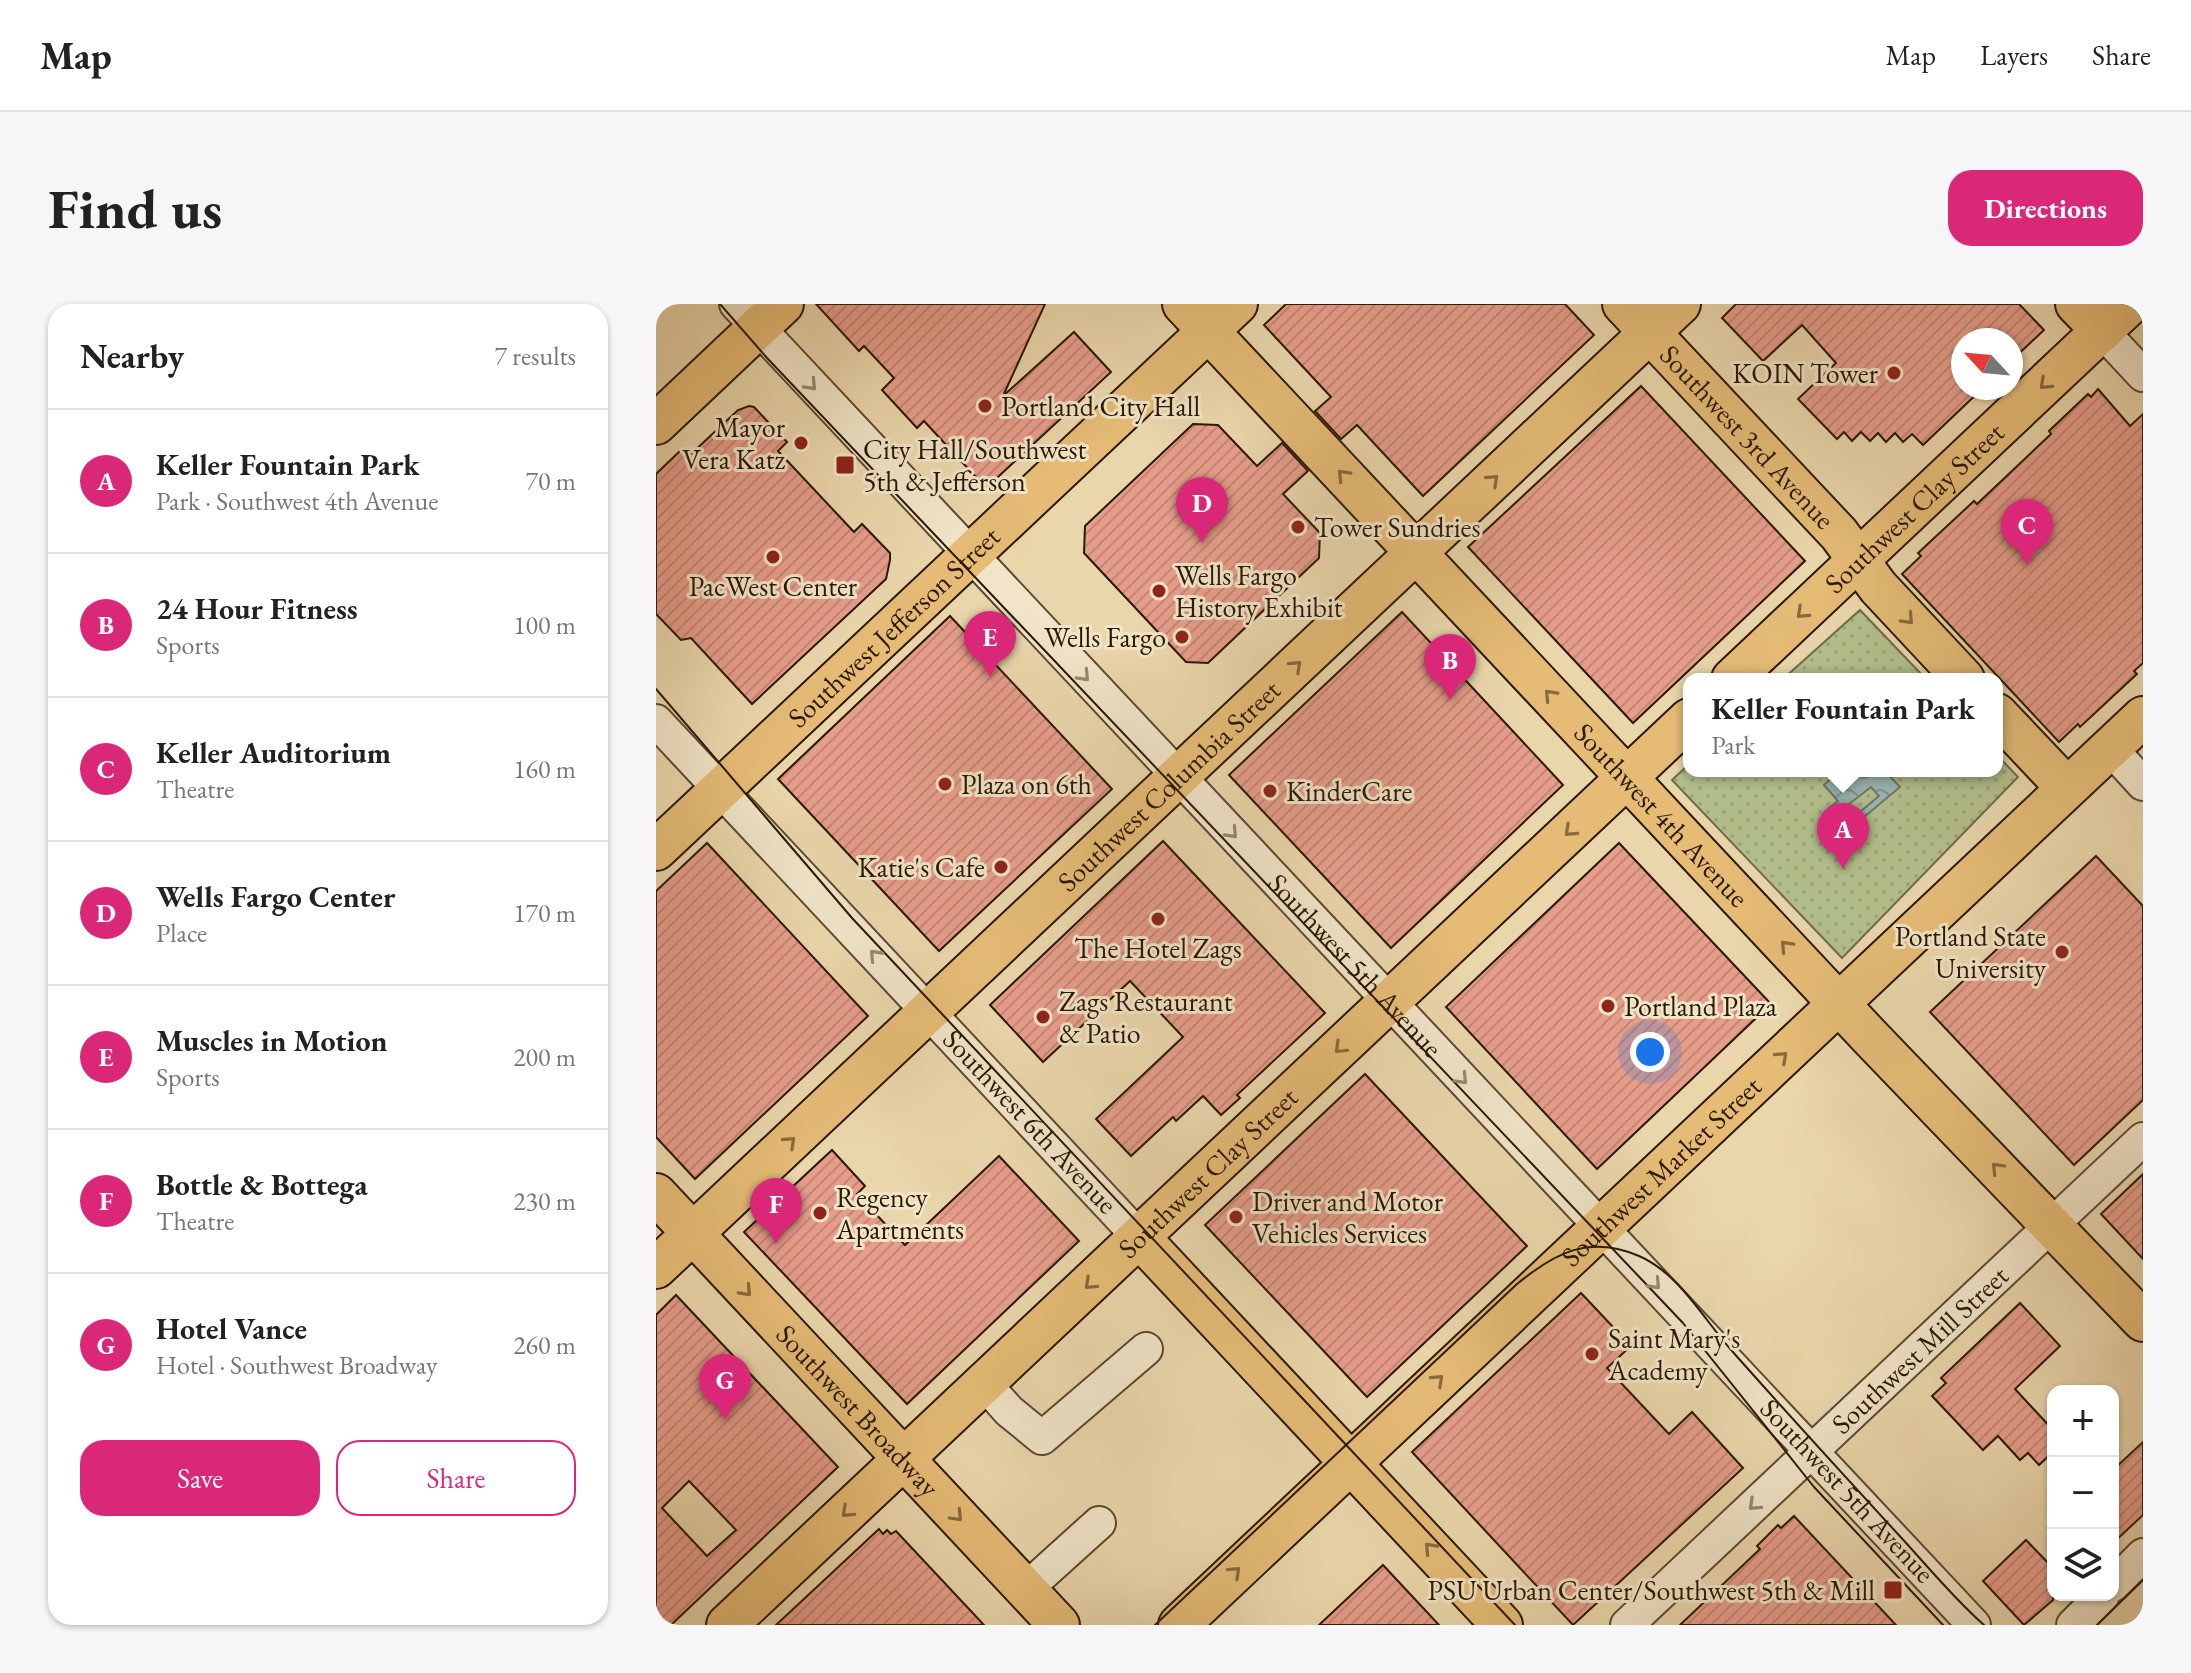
<!DOCTYPE html>
<meta charset="utf-8">
<style>
body{margin:0;font-family:"EB Garamond",serif;background:#f6f6f6;color:#222}
.controls{position:absolute;right:24px;bottom:24px;display:grid;overflow:hidden;border-radius:16px;box-shadow:0 2px 6px #0004}
.controls button{width:72px;height:72px;display:grid;place-items:center;padding:0;border:0;border-bottom:2px solid #e0e0e0;background:#fff;color:#222;font:40px sans-serif}
.compass{position:absolute;left:1295px;top:24px;width:72px;height:72px;border-radius:50%;background:#fff;box-shadow:0 2px 6px #0004;rotate:296deg}
.you{position:absolute;left:994px;top:748px;width:28px;height:28px;margin:-20px;border:6px solid #fff;border-radius:50%;background:#1a73e8;box-shadow:0 0 0 12px #1a73e833}
.badge{display:grid;place-items:center;width:52px;height:52px;border-radius:50%;background:#db2777;color:#fff;font-size:26px;font-weight:700}
.pin{position:absolute;translate:-50% -66px;filter:drop-shadow(0 2px 4px #0008)}
.pin::after{content:'';position:absolute;top:42px;width:28px;height:24px;background:inherit;clip-path:polygon(0 0,100% 0,50% 100%)}
.popup{position:absolute;left:1027px;top:369px;width:320px;height:104px;box-sizing:border-box;display:grid;place-content:center;border-radius:16px;background:#fff;filter:drop-shadow(0 2px 6px #0005);font-size:26px;white-space:nowrap;color:#767676}
.popup b{font-size:30px;color:#222}
.popup::after{content:'';position:absolute;left:50%;top:100%;margin-left:-16px;border:16px solid transparent;border-top-color:#fff}
.list{margin:0;padding:0;list-style:none}
h2{display:flex;justify-content:space-between;align-items:center;height:104px;margin:0;padding:0 32px;font-size:34px}
h2 small{font-size:26px;font-weight:400;color:#767676}
.list li{display:grid;grid-template-columns:52px 1fr auto;gap:24px;align-items:center;box-sizing:border-box;height:144px;padding:0 32px;border-top:2px solid #e0e0e0}
.list b{display:block;font-size:30px;white-space:nowrap}
.list p{margin:0;font-size:26px;white-space:nowrap;color:#767676}
.list em{font-size:26px;font-style:normal;color:#767676}
.actions{display:flex;gap:16px;padding:24px 32px}
.actions a{flex:1;padding:18px 0;border:2px solid #db2777;border-radius:24px;text-align:center;font-size:28px;color:#db2777}
.actions .main{background:#db2777;color:#fff}
.icon{flex:none;width:44px;height:44px;fill:none;stroke:currentColor;stroke-width:2;stroke-linecap:round;stroke-linejoin:round}
.map{position:relative;flex:none;width:1487px;height:1321px;overflow:hidden;border-radius:24px}
header{display:flex;align-items:center;gap:48px;box-sizing:border-box;height:112px;padding:0 40px;background:#fff;border-bottom:2px solid #e0e0e0}
header strong{font-size:38px}
nav{display:flex;gap:44px;margin-inline-start:auto;font-size:28px}
.intro{display:flex;align-items:center;justify-content:space-between;box-sizing:border-box;height:192px;padding:0 48px}
h1{margin:0;font-size:56px}
.button{padding:20px 36px;border-radius:24px;background:#db2777;color:#fff;font-size:28px;font-weight:700}
main{display:flex;gap:48px;padding:0 48px}
aside{flex:1;background:#fff;border-radius:24px;box-shadow:0 2px 6px #0004}
.map>svg:first-child{display:block}
.green{fill:url(#green-dots);stroke:#6e6c48;stroke-width:2}
.water{fill:url(#water-waves);stroke:#6d776c;stroke-width:2}
.building{fill:url(#building-hatch);stroke:#2a1803;stroke-width:2;fill-rule:evenodd}
.lines{fill:none;stroke-linecap:round;stroke-linejoin:round}
.minor-casing{stroke:#5a482d;stroke-width:36}
.major-casing{stroke:#2a1803;stroke-width:44}
.minor{stroke:#f1e4c8;stroke-width:32}
.major{stroke:#e5bb76;stroke-width:40}
.tram{stroke:#2a1803;stroke-width:2}
.oneway{stroke:#886a3c}
.oneway2{stroke:#97886f}
.poi-dot{fill:#8f2418;stroke:#f1e4c8;stroke-width:3}
.labels{text-anchor:middle;stroke-width:6;stroke-linejoin:round;paint-order:stroke}
.poi-label{font-size:28px;fill:#2a1803;stroke:#f1e4c8;text-anchor:start}
.street-label{font-size:28px;fill:#2a1803;stroke:#f1e4c8}
</style>
<header>
<strong>Map</strong>
<nav><a>Map</a><a>Layers</a><a>Share</a></nav>
</header>
<div class="intro"><h1>Find us</h1><a class="button">Directions</a></div>
<main>
<aside>
<h2>Nearby<small>7 results</small></h2>
<ul class="list">
<li><span class="badge">A</span><div><b>Keller Fountain Park</b><p>Park · Southwest 4th Avenue</p></div><em>70 m</em></li>
<li><span class="badge">B</span><div><b>24 Hour Fitness</b><p>Sports</p></div><em>100 m</em></li>
<li><span class="badge">C</span><div><b>Keller Auditorium</b><p>Theatre</p></div><em>160 m</em></li>
<li><span class="badge">D</span><div><b>Wells Fargo Center</b><p>Place</p></div><em>170 m</em></li>
<li><span class="badge">E</span><div><b>Muscles in Motion</b><p>Sports</p></div><em>200 m</em></li>
<li><span class="badge">F</span><div><b>Bottle &amp; Bottega</b><p>Theatre</p></div><em>230 m</em></li>
<li><span class="badge">G</span><div><b>Hotel Vance</b><p>Hotel · Southwest Broadway</p></div><em>260 m</em></li>
</ul>
<div class="actions"><a class="main">Save</a><a>Share</a></div>
</aside>
<div class="map">
<svg width="1487" height="1321" viewBox="0 0 1487 1321">
<defs>
<pattern id="green-dots" width="8" height="8" patternUnits="userSpaceOnUse" patternTransform="scale(2)"><rect width="8" height="8" fill="#b2bf8c"/><path d="M2 2h.1M6 6h.1" fill="none" stroke="#99a377" stroke-width="1.8" stroke-linecap="round"/></pattern>
<pattern id="water-waves" width="16" height="10" patternUnits="userSpaceOnUse" patternTransform="scale(2)"><rect width="16" height="10" fill="#9ab7b2"/><path d="M0 5q4-4 8 0t8 0" fill="none" stroke="#7e948f"/></pattern>
<pattern id="building-hatch" width="6" height="6" patternUnits="userSpaceOnUse" patternTransform="scale(2)"><rect width="6" height="6" fill="#e69d8a"/><path d="M-1 1l2-2M0 6l6-6M5 7l2-2" fill="none" stroke="#c58675"/></pattern>
</defs>
<rect width="100%" height="100%" fill="#ead6ab"/>
<filter id="stains"><feTurbulence type="fractalNoise" baseFrequency=".0025" numOctaves="4"/><feColorMatrix values="0 0 0 0 .2 0 0 0 0 .09 0 0 0 0 .02 0 0 0 .5 -.17"/></filter>
<radialGradient id="worn" r=".72"><stop offset=".6" stop-color="#630" stop-opacity="0"/><stop offset="1" stop-color="#630" stop-opacity=".3"/></radialGradient>
<g class="green">
<path d="M1204,306l66,69h-143z"/>
<path d="M1341,451l21,22 -176,181 -170,-178 17,-16v7h308z"/>
</g>
<path class="water" d="M1183,467h46l15,16 -42,35 -4,-5 25,-21 -8,-9 -35,27 -7,-6 9,-7 -14,-16z"/>
<g class="building">
<path d="M160,0h229l-42,92 71,-64 37,40 -125,116 -62,-67 -7,7 -35,-38 12,-12 -30,-32 -5,5z"/>
<path d="M630,0h279l29,31 -171,161 -66,-71 -16,14 -26,-28 16,-14 -67,-72z"/>
<path d="M1080,0h283l25,26 -33,31v-21h-48v48h20l-60,57 -11,-11 -9,8 -8,-9 -9,9 -8,-9 -8,8 -9,-9 -9,9 -8,-9 -7,7 -39,-40 38,-36 -34,-38 -39,36 -41,-43z"/>
<path d="M985,82l164,175 -172,162 -165,-176z"/>
<path d="M1442,85l32,37 13,-12v249l-9,8 3,3 -57,53 -2,-3 -19,18 -157,-168 19,-18 -3,-3 56,-52 3,3 74,-70 -2,-3 39,-37 3,3z"/>
<path d="M93,102l5,1 33,35 -9,9 76,81 8,-8 28,29v7l-4,19 -134,125 -61,-66 -10,2 -25,-26v-140l25,-24 10,4 47,-44z"/>
<path d="M537,120l25,1 39,41 25,-23 26,28 -25,23 37,39 -1,25 -111,105 -22,-1 -102,-109 1,-27z"/>
<path d="M746,308l161,173 -172,163 -162,-173z"/>
<path d="M294,312l162,173 -173,162 -161,-172z"/>
<path d="M507,537l162,172 -88,82 3,3 -19,17 -18,-19 -27,25 -3,-4 -42,39 -35,-37 87,-82 -53,-56 -87,81 -53,-57z"/>
<path d="M51,539l161,173 -173,163 -39,-42v-246z"/>
<path d="M963,539l152,161 -174,165 -151,-162z"/>
<path d="M1440,552l47,50v194l-69,65 -144,-153z"/>
<path d="M709,770l162,172 -160,151 -162,-172z"/>
<path d="M176,846l33,36 -8,8 48,51 94,-89 80,85 -172,163 -163,-172z"/>
<path d="M1487,870v85l-42,-45z"/>
<path d="M925,989l50,53 -24,22 62,66 23,-22 51,56 -170,157 -161,-173z"/>
<path d="M20,991l162,172 -167,158h-9l-6,-6v-304zM33,1177l47,49 -29,26 -45,-48z"/>
<path d="M1364,999l40,43 -45,43 38,41v22l-14,13 -11,-12 -8,7 -22,-24 -15,14 -51,-54 14,-13 -5,-5z"/>
<path d="M1487,1138v73l-30,28v-73z"/>
<path d="M1138,1212l102,109h-216l80,-76 -3,-3 21,-21 3,3z"/>
<path d="M223,1225l4,5 4,-4 4,4 5,-3 88,94h-208z"/>
<path d="M1370,1236l27,28v32l-29,25 -41,-44z"/>
<path d="M727,1261l56,60h-120z"/>
</g>
<g class="lines">
<defs>
<g id="minor">
<path id="s1" d="M80,0l1238,1321"/>
<path d="M1446,27l41,44"/>
<path id="s2" d="M0,417l483,516"/>
<path d="M1454,444l33,36"/>
<path d="M328,1079l25,28 33,27 104,-89"/>
<path d="M1457,1281l30,-30"/>
<path d="M370,1285l73,-66"/>
<path id="s3" d="M971,1321l516,-486"/>
<path d="M1417,1321l30,-30"/>
</g>
<g id="major">
<path id="s4" d="M527,0l687,733 273,284"/>
<path id="s5" d="M967,0l216,230 39,53 86,92"/>
<path d="M1420,0l26,27"/>
<path d="M0,120l127,-120"/>
<path id="s6" d="M1076,375l398,-375"/>
<path d="M1341,410l70,74"/>
<path id="s7" d="M0,546l581,-546"/>
<path id="s8" d="M0,890l403,431"/>
<path d="M483,933l363,388"/>
<path id="s9" d="M0,964l1024,-964"/>
<path id="s10" d="M71,1321l962,-906"/>
<path id="s11" d="M523,1321l964,-908"/>
</g>
</defs>
<use href="#minor" class="minor-casing"/>
<use href="#major" class="major-casing"/>
<use href="#minor" class="minor"/>
<use href="#major" class="major"/>
<g class="tram">
<path d="M64,0l47,54 916,965 131,164 129,138"/>
<path d="M0,385l196,229 663,707"/>
<path d="M499,1321l362,-341c39,-32 72,-49 122,-28 40,17 65,64 93,95 54,61 109,121 164,181 29,31 56,65 88,93"/>
<path d="M1441,1321l46,-45"/>
</g>
</g>
<defs><path id="oneway-chevron" d="M-2-3.5L2.5 0L-2 3.5" fill="none" stroke-width="1.6" stroke-linecap="round" stroke-linejoin="round" transform="scale(2)"/></defs>
<g class="oneway">
<use href="#oneway-chevron" transform="translate(1389 80) rotate(137)"/>
<use href="#oneway-chevron" transform="translate(687 171) rotate(-133)"/>
<use href="#oneway-chevron" transform="translate(837 176) rotate(-43)"/>
<use href="#oneway-chevron" transform="translate(1146 309) rotate(137)"/>
<use href="#oneway-chevron" transform="translate(1252 315) rotate(47)"/>
<use href="#oneway-chevron" transform="translate(640 362) rotate(-43)"/>
<use href="#oneway-chevron" transform="translate(894 391) rotate(-133)"/>
<use href="#oneway-chevron" transform="translate(914 527) rotate(137)"/>
<use href="#oneway-chevron" transform="translate(1130 642) rotate(-133)"/>
<use href="#oneway-chevron" transform="translate(684 744) rotate(136)"/>
<use href="#oneway-chevron" transform="translate(1126 753) rotate(-43)"/>
<use href="#oneway-chevron" transform="translate(134 838) rotate(-43)"/>
<use href="#oneway-chevron" transform="translate(1341 864) rotate(-134)"/>
<use href="#oneway-chevron" transform="translate(434 980) rotate(137)"/>
<use href="#oneway-chevron" transform="translate(90 987) rotate(47)"/>
<use href="#oneway-chevron" transform="translate(782 1076) rotate(-43)"/>
<use href="#oneway-chevron" transform="translate(191 1208) rotate(137)"/>
<use href="#oneway-chevron" transform="translate(301 1212) rotate(46)"/>
<use href="#oneway-chevron" transform="translate(774 1244) rotate(-133)"/>
<use href="#oneway-chevron" transform="translate(579 1268) rotate(-43)"/>
</g>
<g class="oneway2">
<use href="#oneway-chevron" transform="translate(155 81) rotate(47)"/>
<use href="#oneway-chevron" transform="translate(428 372) rotate(47)"/>
<use href="#oneway-chevron" transform="translate(576 529) rotate(47)"/>
<use href="#oneway-chevron" transform="translate(219 651) rotate(-133)"/>
<use href="#oneway-chevron" transform="translate(806 775) rotate(47)"/>
<use href="#oneway-chevron" transform="translate(999 980) rotate(47)"/>
<use href="#oneway-chevron" transform="translate(1098 1201) rotate(137)"/>
</g>
<g class="poi-dot">
<circle cx="1238" cy="69" r="8"/>
<circle cx="329" cy="102" r="8"/>
<circle cx="145" cy="139" r="8"/>
<rect x="179" y="151" width="20" height="20" rx="4"/>
<circle cx="642" cy="223" r="8"/>
<circle cx="117" cy="253" r="8"/>
<circle cx="503" cy="287" r="8"/>
<circle cx="526" cy="333" r="8"/>
<circle cx="289" cy="480" r="8"/>
<circle cx="614" cy="487" r="8"/>
<circle cx="345" cy="563" r="8"/>
<circle cx="502" cy="615" r="8"/>
<circle cx="1406" cy="648" r="8"/>
<circle cx="952" cy="702" r="8"/>
<circle cx="387" cy="713" r="8"/>
<circle cx="164" cy="909" r="8"/>
<circle cx="580" cy="913" r="8"/>
<circle cx="936" cy="1050" r="8"/>
<rect x="1227" y="1276" width="20" height="20" rx="4"/>
</g>
<g class="labels">
<g class="poi-label">
<text x="1222" y="79" text-anchor="end">KOIN Tower</text>
<text x="345" y="112">Portland City Hall</text>
<text x="129" y="133" text-anchor="end">Mayor<tspan x="129" dy="32">Vera Katz</tspan></text>
<text x="207" y="155">City Hall/Southwest<tspan x="207" dy="32">5th &amp; Jefferson</tspan></text>
<text x="658" y="233">Tower Sundries</text>
<text x="519" y="281">Wells Fargo<tspan x="519" dy="32">History Exhibit</tspan></text>
<text x="117" y="292" text-anchor="middle">PacWest Center</text>
<text x="510" y="343" text-anchor="end">Wells Fargo</text>
<text x="305" y="490">Plaza on 6th</text>
<text x="630" y="497">KinderCare</text>
<text x="329" y="573" text-anchor="end">Katie's Cafe</text>
<text x="1390" y="642" text-anchor="end">Portland State<tspan x="1390" dy="32">University</tspan></text>
<text x="502" y="654" text-anchor="middle">The Hotel Zags</text>
<text x="403" y="707">Zags Restaurant<tspan x="403" dy="32">&amp; Patio</tspan></text>
<text x="968" y="712">Portland Plaza</text>
<text x="180" y="903">Regency<tspan x="180" dy="32">Apartments</tspan></text>
<text x="596" y="907">Driver and Motor<tspan x="596" dy="32">Vehicles Services</tspan></text>
<text x="952" y="1044">Saint Mary's<tspan x="952" dy="32">Academy</tspan></text>
<text x="1219" y="1296" text-anchor="end">PSU Urban Center/Southwest 5th &amp; Mill</text>
</g>
<g class="street-label">
<text dy="10" stroke="none"><textPath href="#s5" startOffset="182">Southwest 3rd Avenue</textPath></text>
<text dy="10" stroke="none"><textPath href="#s6" startOffset="250">Southwest Clay Street</textPath></text>
<text dy="10" stroke="none"><textPath href="#s7" startOffset="326">Southwest Jefferson Street</textPath></text>
<text dy="10" stroke="none"><textPath href="#s9" startOffset="704">Southwest Columbia Street</textPath></text>
<text dy="10" stroke="none"><textPath href="#s4" startOffset="700">Southwest 4th Avenue</textPath></text>
<text dy="10" stroke="none"><textPath href="#s1" startOffset="906">Southwest 5th Avenue</textPath></text>
<text dy="10" stroke="none"><textPath href="#s2" startOffset="548">Southwest 6th Avenue</textPath></text>
<text dy="10" stroke="none"><textPath href="#s11" startOffset="662">Southwest Market Street</textPath></text>
<text dy="10" stroke="none"><textPath href="#s10" startOffset="660">Southwest Clay Street</textPath></text>
<text dy="10" stroke="none"><textPath href="#s3" startOffset="402">Southwest Mill Street</textPath></text>
<text dy="10" stroke="none"><textPath href="#s8" startOffset="296">Southwest Broadway</textPath></text>
<text dy="10" stroke="none"><textPath href="#s1" startOffset="1626">Southwest 5th Avenue</textPath></text>
</g>
</g>
<rect width="100%" height="100%" filter="url(#stains)"/>
<rect width="100%" height="100%" fill="url(#worn)"/>
</svg>
<div class="controls">
<button>+</button>
<button>−</button>
<button><svg class="icon" aria-label="layers" viewBox="0 0 24 24"><path d="M12 4l9 5-9 5-9-5zM3 14l9 5 9-5"/></svg></button>
</div>
<svg class="compass" viewBox="-18 -18 36 36"><path d="M0-13l5 13h-10z" fill="#e53935"/><path d="M0 13l5-13h-10z" fill="#767676"/></svg>
<div class="you"></div>
<div class="pin badge" style="left:1187px;top:565px">A</div>
<div class="popup"><b>Keller Fountain Park</b>Park</div>
<div class="pin badge" style="left:794px;top:396px">B</div>
<div class="pin badge" style="left:1371px;top:261px">C</div>
<div class="pin badge" style="left:546px;top:239px">D</div>
<div class="pin badge" style="left:334px;top:373px">E</div>
<div class="pin badge" style="left:120px;top:940px">F</div>
<div class="pin badge" style="left:69px;top:1116px">G</div>
</div>
</main>
